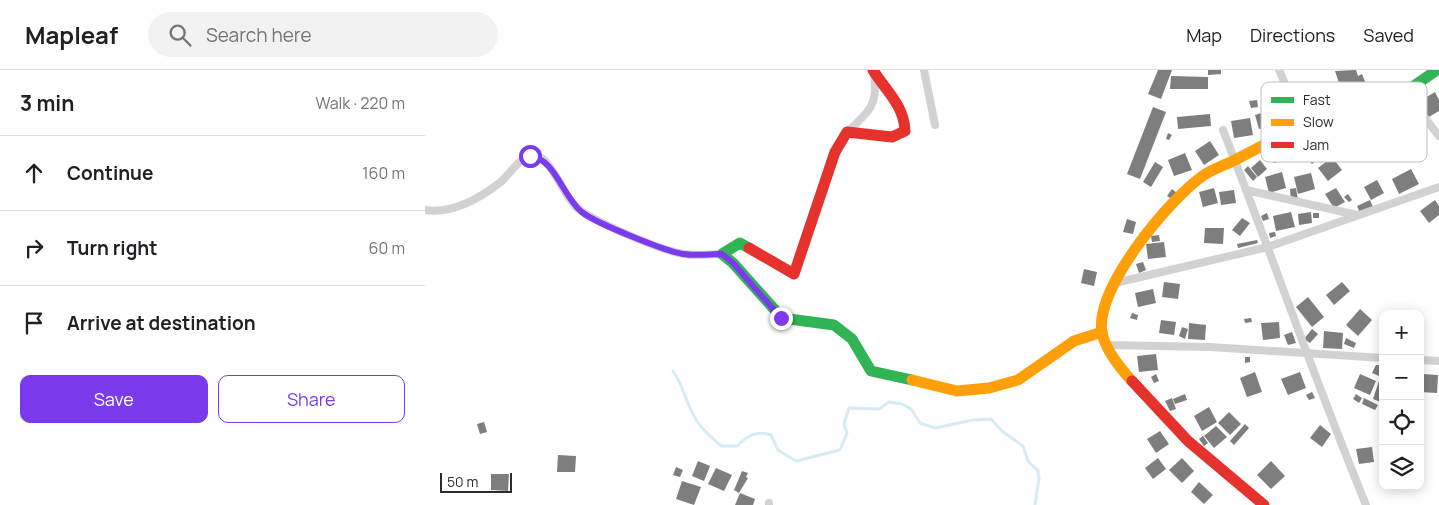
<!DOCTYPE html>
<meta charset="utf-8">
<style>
body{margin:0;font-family:Manrope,sans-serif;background:#f2f2f2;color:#202124}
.controls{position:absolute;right:15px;bottom:15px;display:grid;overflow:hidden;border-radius:10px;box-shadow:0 2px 12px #0003}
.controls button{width:45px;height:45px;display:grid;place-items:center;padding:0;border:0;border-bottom:1px solid #e0e0e0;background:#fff;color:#202124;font:25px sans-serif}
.scale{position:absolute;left:15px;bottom:12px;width:72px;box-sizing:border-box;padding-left:5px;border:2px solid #2d2d2d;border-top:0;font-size:14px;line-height:18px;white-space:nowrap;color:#2d2d2d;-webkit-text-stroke:4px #fff;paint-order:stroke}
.stop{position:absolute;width:15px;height:15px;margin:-11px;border:4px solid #7c3aed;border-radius:50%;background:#fff}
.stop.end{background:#7c3aed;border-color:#fff;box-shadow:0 1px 5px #0008}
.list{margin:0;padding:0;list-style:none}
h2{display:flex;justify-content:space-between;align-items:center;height:65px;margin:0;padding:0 20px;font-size:21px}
h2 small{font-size:16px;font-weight:400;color:#757577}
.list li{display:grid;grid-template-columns:32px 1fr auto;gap:15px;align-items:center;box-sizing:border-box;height:75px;padding:0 20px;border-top:1px solid #e0e0e0}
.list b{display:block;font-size:19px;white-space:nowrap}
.list em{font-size:16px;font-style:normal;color:#757577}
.actions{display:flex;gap:10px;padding:15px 20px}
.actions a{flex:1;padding:11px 0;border:1px solid #7c3aed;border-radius:10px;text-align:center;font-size:18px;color:#7c3aed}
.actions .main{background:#7c3aed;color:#fff}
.icon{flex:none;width:28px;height:28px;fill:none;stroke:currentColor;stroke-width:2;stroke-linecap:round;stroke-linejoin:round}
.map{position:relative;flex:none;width:1014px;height:435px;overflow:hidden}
header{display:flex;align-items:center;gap:30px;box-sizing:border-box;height:70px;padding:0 25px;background:#fff;border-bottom:1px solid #e0e0e0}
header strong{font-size:24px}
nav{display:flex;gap:28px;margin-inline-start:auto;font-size:18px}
.search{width:350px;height:45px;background:#f2f2f2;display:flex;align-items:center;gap:12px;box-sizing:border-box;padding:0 18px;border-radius:28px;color:#757577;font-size:19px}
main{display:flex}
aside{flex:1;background:#fff}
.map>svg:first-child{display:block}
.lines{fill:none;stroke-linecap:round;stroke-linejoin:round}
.stream{stroke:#d6ecf2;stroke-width:3}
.building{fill:#7e7e7e}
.street{stroke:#d2d2d2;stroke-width:8}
.fast{stroke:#30b455;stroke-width:11}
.slow{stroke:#ff9f0a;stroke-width:11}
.jam{stroke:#e5322d;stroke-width:11}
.route{stroke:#7c3aed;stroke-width:6}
.key{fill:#fff;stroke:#c0c0c0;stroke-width:1}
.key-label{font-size:14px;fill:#2d2d2d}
</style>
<header>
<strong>Mapleaf</strong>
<div class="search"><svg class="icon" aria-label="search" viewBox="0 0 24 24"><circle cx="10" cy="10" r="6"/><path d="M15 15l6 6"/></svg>Search here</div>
<nav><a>Map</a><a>Directions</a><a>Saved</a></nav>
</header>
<main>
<aside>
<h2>3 min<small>Walk · 220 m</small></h2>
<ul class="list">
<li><svg class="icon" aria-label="ahead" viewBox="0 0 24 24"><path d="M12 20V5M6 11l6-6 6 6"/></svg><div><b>Continue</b></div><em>160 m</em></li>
<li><svg class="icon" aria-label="right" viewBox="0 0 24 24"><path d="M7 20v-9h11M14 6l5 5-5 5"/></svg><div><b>Turn right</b></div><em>60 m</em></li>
<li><svg class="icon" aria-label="arrive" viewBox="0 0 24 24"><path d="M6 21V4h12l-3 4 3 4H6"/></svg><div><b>Arrive at destination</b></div></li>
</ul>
<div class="actions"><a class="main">Save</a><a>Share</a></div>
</aside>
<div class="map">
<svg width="1014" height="435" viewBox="0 0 1014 435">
<rect width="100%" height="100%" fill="#fff"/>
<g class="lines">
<path class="stream" d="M248,301c10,14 12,28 20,43 5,12 18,23 28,32h16c10,-10 20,-16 34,-11l7,15 18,11 44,-11 7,-17 -3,-9 5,-16 30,1 10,-7 13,2 9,5 9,14 15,5 38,-8 18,-1 11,12 21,15 5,15 10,10 1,7 -4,27"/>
</g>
<g class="building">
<path d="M733,0h14l-11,29 -13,-5z"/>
<path d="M783,0h13v4l-13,1z"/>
<path d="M931,0l2,6 4,-2 4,10 -24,8 -7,-21z"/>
<path d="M746,6l37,1v12h-38z"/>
<path d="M1010,22l4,8v11l-12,7 -9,-16z"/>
<path d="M832,30l1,7 -7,1 -2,-7z"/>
<path d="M728,37l13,5 -26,67 -13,-5z"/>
<path d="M846,40l5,14 -17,5 -4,-14z"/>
<path d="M785,44l1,12 -33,3 -1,-12z"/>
<path d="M825,48l3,17 -19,3 -3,-17z"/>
<path d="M743,63l4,2 -3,5 -3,-1z"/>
<path d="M876,70l16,20 -5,4 -17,-20z"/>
<path d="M785,71l9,14 -15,10 -9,-14z"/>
<path d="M859,75l3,13 -13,5 -5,-12z"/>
<path d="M905,79l4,5 -13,9 -4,-5z"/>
<path d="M760,83l7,17 -18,6 -6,-16z"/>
<path d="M907,87l10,13 -14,11 -10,-13z"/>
<path d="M835,90l7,9 -9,8 -7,-9z"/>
<path d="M730,92l8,5 -12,20 -8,-5z"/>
<path d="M823,96l9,11 -4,4 -9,-11z"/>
<path d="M986,99l8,15 -20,10 -7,-15z"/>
<path d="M857,102l4,16 -17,5 -4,-16z"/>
<path d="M886,103l4,16 -17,5 -4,-17z"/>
<path d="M952,110l7,13 -13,7 -7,-13z"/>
<path d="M789,118l4,15 -15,4 -4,-15z"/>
<path d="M871,118l2,12 -7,1 -1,-12z"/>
<path d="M911,118l9,14 -11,6 -9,-14z"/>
<path d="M747,119l5,4 -5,6 -5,-3z"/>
<path d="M809,120l2,13 -15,2 -2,-13z"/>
<path d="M923,124l4,6 -3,2 -5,-5z"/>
<path d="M945,130l3,7 -13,6 -3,-7z"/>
<path d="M1010,130l4,6v9l-10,8 -9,-12z"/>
<path d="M866,142l4,15 -19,4 -3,-15z"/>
<path d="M886,142l1,11 -13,2 -1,-11z"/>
<path d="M842,143l2,6 -6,2 -2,-5z"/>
<rect x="888" y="143" width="6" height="5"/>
<path d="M817,148l8,5 -10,13 -8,-6z"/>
<path d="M702,149l9,3 -3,12 -10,-2z"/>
<path d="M780,158h19l-1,16 -19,-1z"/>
<path d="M850,162l1,4 -6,2 -1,-5z"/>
<path d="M734,165l1,6 -8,1 -1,-6z"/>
<path d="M832,170l1,3 -20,5 -1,-4z"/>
<path d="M739,172l2,15 -18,2 -2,-15z"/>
<path d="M718,192l3,8 -7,3 -3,-9z"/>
<path d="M659,199l13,3 -3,14 -13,-3z"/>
<path d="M739,212l16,2 -2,15 -16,-2z"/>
<path d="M917,212l8,9 -16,14 -8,-10z"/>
<path d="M728,219l3,14 -18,4 -3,-14z"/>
<path d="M883,227l16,20 -12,10 -16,-20z"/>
<path d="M935,239l12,11 -14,16 -12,-11z"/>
<path d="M707,243l6,2 -1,5 -7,-2z"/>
<path d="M826,248l1,4 -7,1 -1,-4z"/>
<path d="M736,250l15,2 -2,13 -15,-2z"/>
<path d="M854,252l1,16 -17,2 -2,-17z"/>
<path d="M764,253l17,2 -1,15 -17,-1z"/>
<path d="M757,257l6,2 -3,10 -6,-3z"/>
<path d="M887,259l6,5 -8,9 -6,-4z"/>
<path d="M899,261l19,2 -1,16 -19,-1z"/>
<path d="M867,262l4,11 -8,2 -4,-10z"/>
<path d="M921,268l10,5 -2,5 -10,-4z"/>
<path d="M731,284l2,16 -19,2 -2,-16z"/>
<path d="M820,287h5v5l-5,1z"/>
<path d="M951,295h7l-4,11 -7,-3z"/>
<path d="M830,302l7,20 -15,5 -7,-19z"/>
<path d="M875,302l6,16 -18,7 -7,-16z"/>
<path d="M731,304l3,7 -5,2 -3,-6z"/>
<path d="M935,304l16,7 -6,14 -16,-7z"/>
<path d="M997,304l16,1 -1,18 -16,-1z"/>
<path d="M954,311l4,1v21l-10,-4z"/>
<path d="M887,322l3,6 -6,2 -3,-5z"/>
<path d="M760,324l2,6 -12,4 -2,-5z"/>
<path d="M931,324l6,4 -3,5 -6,-4z"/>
<path d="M747,328l4,11 -6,2 -5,-10z"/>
<path d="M939,328l14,7 -3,5 -13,-6z"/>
<path d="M784,337l8,15 -15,9 -8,-15z"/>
<path d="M804,342l12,12 -11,11 -12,-12z"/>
<path d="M59,352l3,10 -7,2 -3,-10z"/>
<path d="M820,354l4,4 -15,17 -4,-4z"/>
<path d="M895,355l11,9 -9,13 -12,-9z"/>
<path d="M791,356l11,11 -13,11 -10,-12z"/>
<path d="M735,361l9,13 -13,9 -9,-14z"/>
<path d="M778,366l5,7 -4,3 -5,-7z"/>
<path d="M947,377l2,15 -15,2 -3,-15z"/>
<path d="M133,385l18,1 -1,16h-18z"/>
<path d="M733,388l8,11 -13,10 -8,-11z"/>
<path d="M757,388l12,13 -12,12 -13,-13z"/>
<path d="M273,391l12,5 -6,15 -12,-5z"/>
<path d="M846,391l14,15 -14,13 -14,-14z"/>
<path d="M251,397l7,3 -3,7 -7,-2z"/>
<path d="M291,398l16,7 -8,16 -16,-7z"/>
<path d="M317,401l6,2 -2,4 2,1 -9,15 -5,-3z"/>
<path d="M66,404h18l-1,17 -17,-1z"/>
<path d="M257,411l19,6 -7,18 -18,-6z"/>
<path d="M774,412l14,13 -9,9 -13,-12z"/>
<path d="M315,423l15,6 -2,6h-18z"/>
</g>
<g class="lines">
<g class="street">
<path d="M499,0l11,55"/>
<path d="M854,0l24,55"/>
<path d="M980,22l34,44"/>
<path d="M798,60c49,125 92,251 143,375"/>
<path d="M422,62c20,-18 32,-27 27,-56"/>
<path d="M821,120l111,25"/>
<path d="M0,140c26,4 52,-10 73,-26 12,-8 22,-31 39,-28 14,3 27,40 39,51 16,14 86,44 108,47 12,2 26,0 38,0"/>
<path d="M690,213l153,-36 171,-60"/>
<path d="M681,275l104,2 173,11"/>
<path d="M995,290l19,1"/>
<path d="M344,435v-2"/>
</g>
<g class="fast">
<path d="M874,57l106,-35 32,-22"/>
<path d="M324,178l-9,-5 -18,11 11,9 49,55 52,7 18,14 19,32 41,9"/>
</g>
<g class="slow">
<path d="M487,310l45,11 32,-3 29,-8 56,-39 28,-9"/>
<path d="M707,311c-12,-13 -26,-30 -30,-48 -8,-44 67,-134 102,-158 9,-6 21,-10 31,-15 21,-11 42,-22 64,-33"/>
</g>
<g class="jam">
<path d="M324,178l45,26 41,-122 12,-20 45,5 13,-6c-1,-26 -19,-40 -32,-61"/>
<path d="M707,311l56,60 76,64"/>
</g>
</g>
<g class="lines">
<path class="route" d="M105,86c25,2 33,42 53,57 15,11 82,38 100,41 12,2 27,0 39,0l11,9 48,55"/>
</g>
<rect x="836" y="12" width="166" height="80" rx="8" class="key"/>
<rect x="846" y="27" width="23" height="6" fill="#30b455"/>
<rect x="846" y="49" width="23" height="7" fill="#ff9f0a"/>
<rect x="846" y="72" width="23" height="6" fill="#e5322d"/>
<g class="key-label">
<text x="878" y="35">Fast</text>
<text x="878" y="57">Slow</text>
<text x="878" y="80">Jam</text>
</g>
</svg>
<div class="controls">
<button>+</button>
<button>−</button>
<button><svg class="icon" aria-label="locate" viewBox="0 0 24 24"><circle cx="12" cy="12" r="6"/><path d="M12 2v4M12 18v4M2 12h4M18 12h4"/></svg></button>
<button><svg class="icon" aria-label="layers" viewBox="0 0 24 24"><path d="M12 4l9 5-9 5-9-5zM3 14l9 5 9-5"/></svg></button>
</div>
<div class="scale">50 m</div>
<div class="stop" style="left:105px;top:86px"></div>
<div class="stop end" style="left:356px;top:248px"></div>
</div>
</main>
